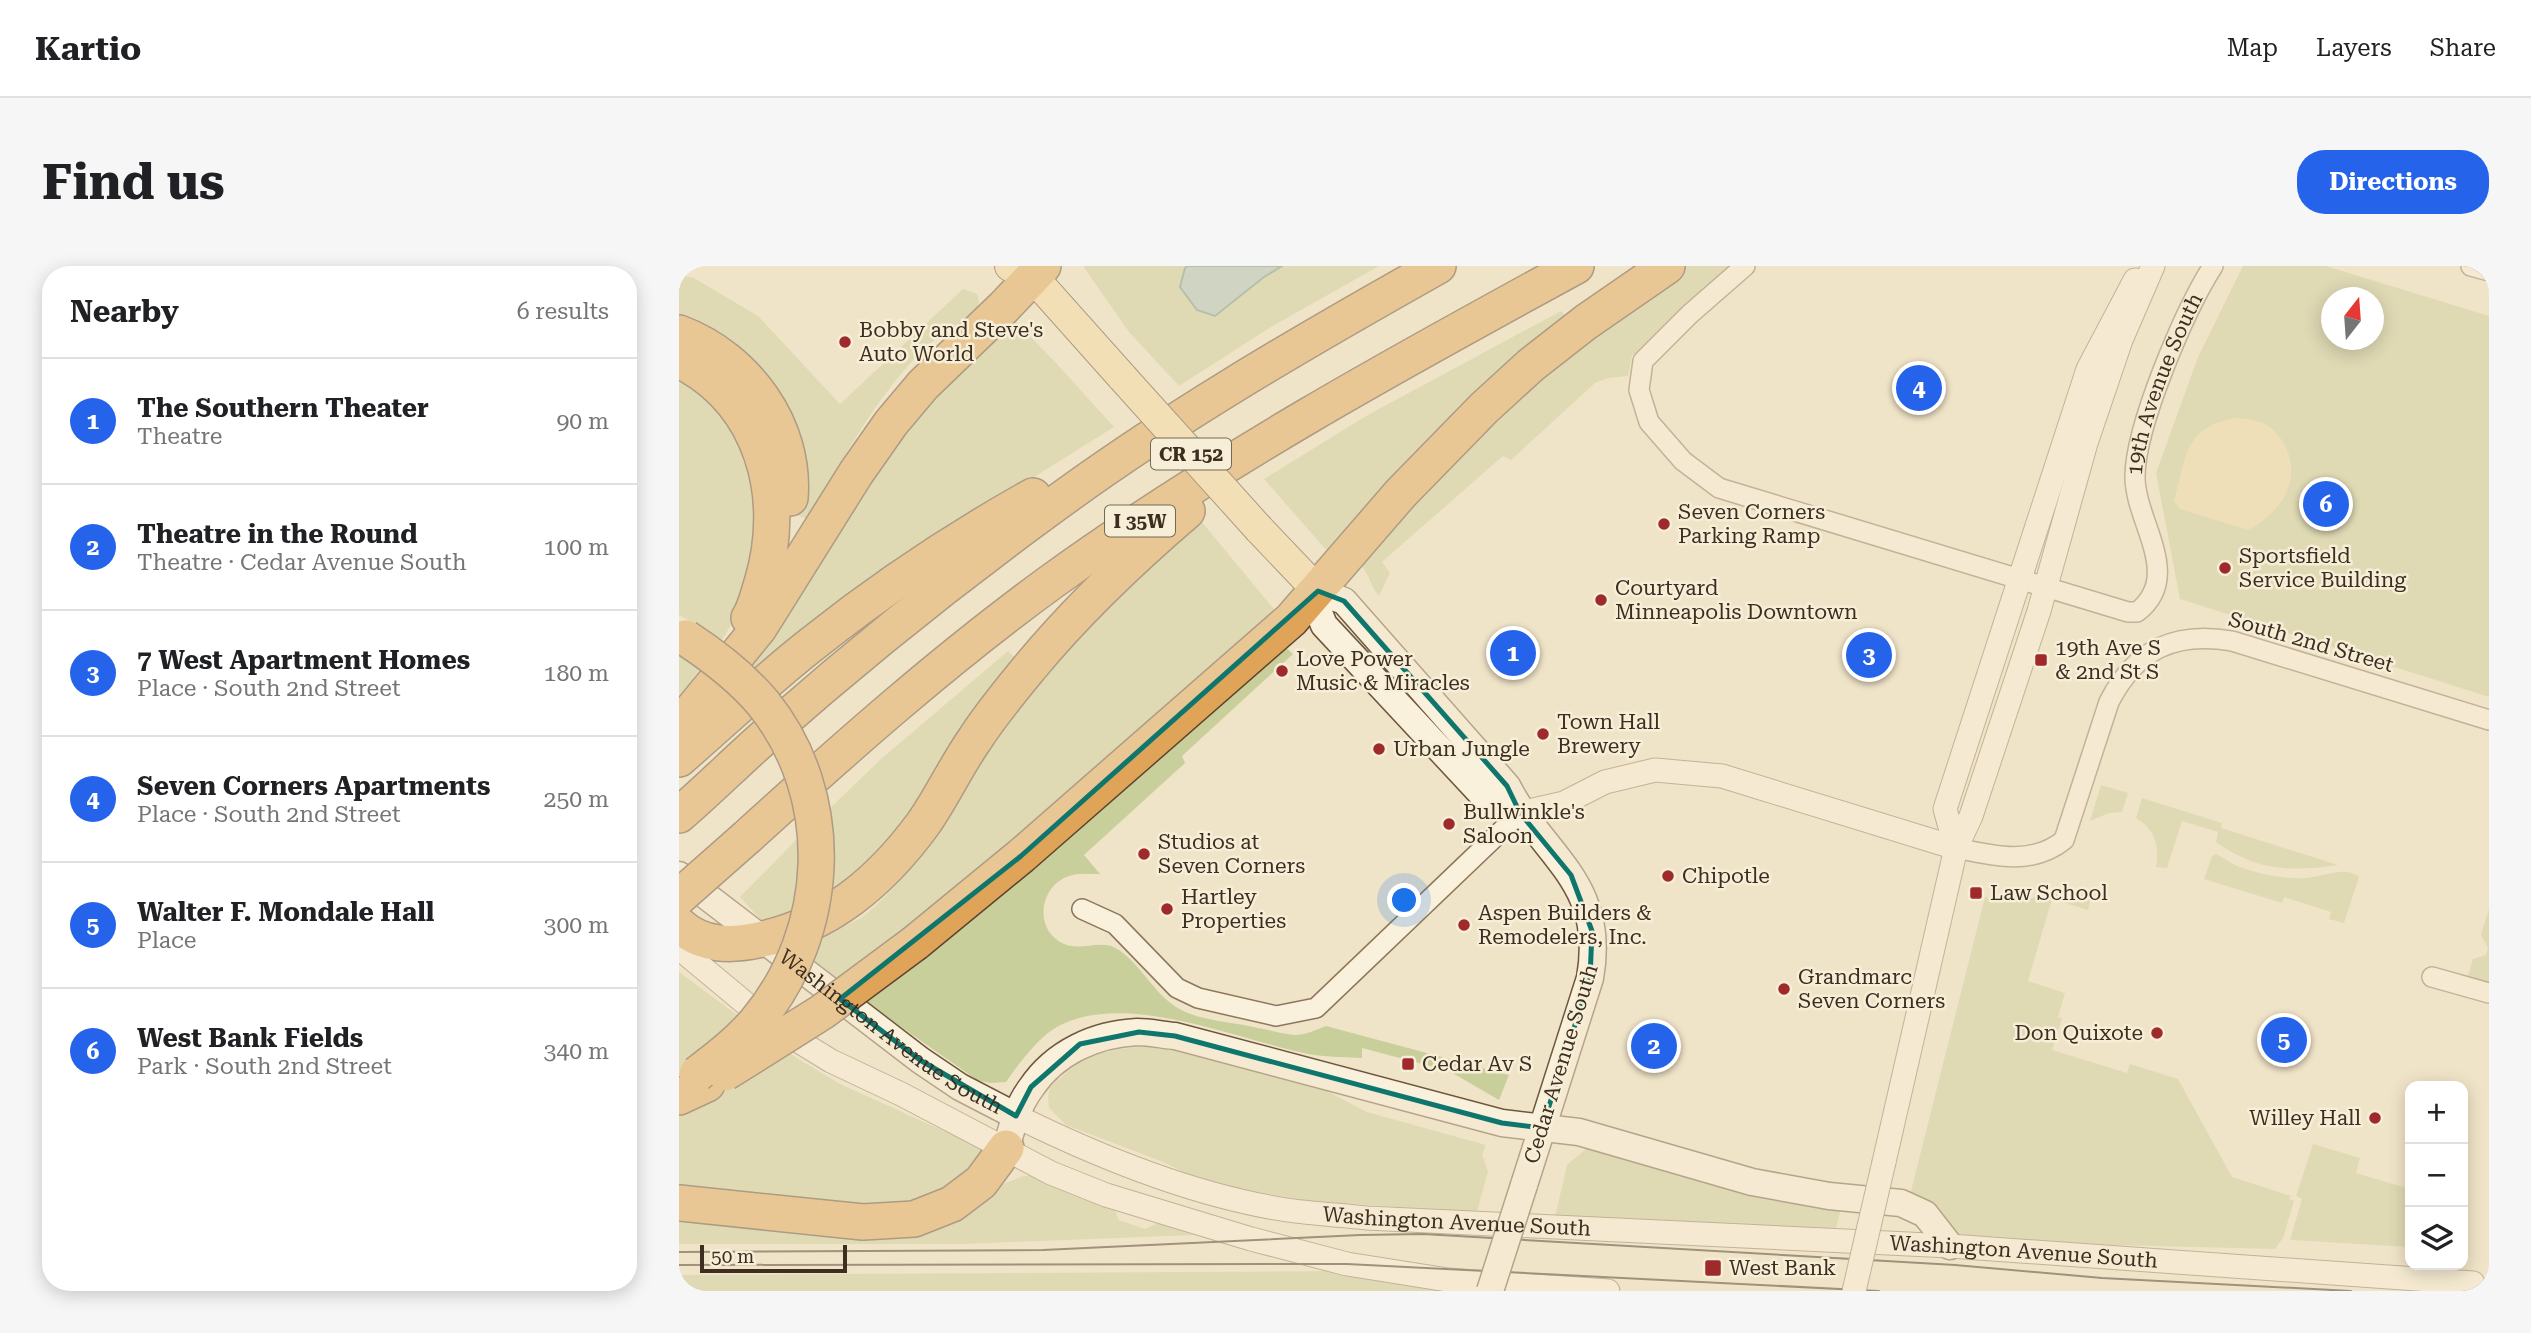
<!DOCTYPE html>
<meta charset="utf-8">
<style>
body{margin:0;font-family:"Roboto Serif",serif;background:#f6f6f6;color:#202124}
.controls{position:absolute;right:21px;bottom:21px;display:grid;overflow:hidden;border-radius:14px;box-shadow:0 4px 18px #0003}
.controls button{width:63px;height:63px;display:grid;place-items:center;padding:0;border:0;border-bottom:2px solid #e0e0e0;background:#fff;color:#202124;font:35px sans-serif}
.compass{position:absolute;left:1642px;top:21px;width:63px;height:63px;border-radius:50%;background:#fff;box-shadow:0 4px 18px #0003;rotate:17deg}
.scale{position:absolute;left:21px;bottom:18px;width:147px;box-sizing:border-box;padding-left:7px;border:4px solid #3d2e20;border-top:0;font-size:19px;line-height:24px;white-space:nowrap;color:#3d2e20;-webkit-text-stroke:5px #f7eed8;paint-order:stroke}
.you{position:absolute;left:726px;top:635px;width:24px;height:24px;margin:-18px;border:5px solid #fff;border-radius:50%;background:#1a73e8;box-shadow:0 0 0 10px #1a73e833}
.badge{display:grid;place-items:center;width:46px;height:46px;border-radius:50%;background:#2563eb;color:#fff;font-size:23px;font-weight:700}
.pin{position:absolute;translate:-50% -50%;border:4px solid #fff;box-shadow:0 2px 7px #0006}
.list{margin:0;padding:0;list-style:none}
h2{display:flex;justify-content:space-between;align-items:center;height:91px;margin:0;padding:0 28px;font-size:30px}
h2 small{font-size:23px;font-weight:400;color:#757577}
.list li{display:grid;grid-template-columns:46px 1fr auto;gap:21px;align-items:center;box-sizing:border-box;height:126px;padding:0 28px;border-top:2px solid #e0e0e0}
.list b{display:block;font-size:26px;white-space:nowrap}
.list p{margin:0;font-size:23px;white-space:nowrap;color:#757577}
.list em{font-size:23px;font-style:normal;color:#757577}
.icon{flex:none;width:38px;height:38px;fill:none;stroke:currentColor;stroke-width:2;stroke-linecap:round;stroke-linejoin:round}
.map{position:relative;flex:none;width:1810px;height:1025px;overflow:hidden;border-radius:28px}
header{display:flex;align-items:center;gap:42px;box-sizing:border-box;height:98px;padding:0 35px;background:#fff;border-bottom:2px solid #e0e0e0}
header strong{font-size:33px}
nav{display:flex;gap:38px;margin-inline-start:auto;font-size:24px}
.intro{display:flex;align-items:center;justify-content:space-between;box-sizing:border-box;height:168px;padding:0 42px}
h1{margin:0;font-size:49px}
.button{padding:18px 32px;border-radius:28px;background:#2563eb;color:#fff;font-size:24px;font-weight:700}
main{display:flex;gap:42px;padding:0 42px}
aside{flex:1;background:#fff;border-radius:28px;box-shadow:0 4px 18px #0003}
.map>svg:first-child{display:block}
.green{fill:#c9cf9b;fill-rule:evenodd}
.sand{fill:#ecd9a5}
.water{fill:#a9c4bc;stroke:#6f938a;stroke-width:2}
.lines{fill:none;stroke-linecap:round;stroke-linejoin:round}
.minor-casing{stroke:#8d765c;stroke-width:22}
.tertiary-casing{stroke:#8d765c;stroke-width:25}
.secondary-casing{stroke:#6f573f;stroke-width:29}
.primary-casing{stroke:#5b4430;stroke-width:32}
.motorway-casing{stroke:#5b4430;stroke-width:38}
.minor{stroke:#faf1dc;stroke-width:19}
.tertiary{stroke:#faf1dc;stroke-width:23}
.secondary{stroke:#faf1dc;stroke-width:26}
.primary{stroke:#f3d9a0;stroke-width:30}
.motorway{stroke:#e0a458;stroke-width:35}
.tram{stroke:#3d2e20;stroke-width:2}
.tertiary-bridge-casing{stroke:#8d765c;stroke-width:25;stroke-linecap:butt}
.secondary-bridge-casing{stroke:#6f573f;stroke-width:29;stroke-linecap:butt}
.primary-bridge-casing{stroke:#5b4430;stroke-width:32;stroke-linecap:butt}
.motorway-bridge-casing{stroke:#5b4430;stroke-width:38;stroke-linecap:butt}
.tertiary-bridge{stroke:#faf1dc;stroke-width:23}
.secondary-bridge{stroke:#faf1dc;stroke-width:26}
.primary-bridge{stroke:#f3d9a0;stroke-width:30}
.motorway-bridge{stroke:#e0a458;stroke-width:35}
.marked{fill:none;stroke:#0f766e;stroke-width:5;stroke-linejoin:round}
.poi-dot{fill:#9e2a2b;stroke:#f7eed8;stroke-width:2.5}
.labels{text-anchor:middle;stroke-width:5;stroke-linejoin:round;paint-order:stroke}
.shield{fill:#f7eed8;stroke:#756857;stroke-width:2}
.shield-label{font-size:19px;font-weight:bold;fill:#3d2e20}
.poi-label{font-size:21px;fill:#3d2e20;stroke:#f7eed8;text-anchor:start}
.street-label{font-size:21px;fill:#3d2e20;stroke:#f7eed8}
</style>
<header>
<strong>Kartio</strong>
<nav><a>Map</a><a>Layers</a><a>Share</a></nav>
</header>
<div class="intro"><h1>Find us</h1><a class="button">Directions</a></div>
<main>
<aside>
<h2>Nearby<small>6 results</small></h2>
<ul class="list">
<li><span class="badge">1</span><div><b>The Southern Theater</b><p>Theatre</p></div><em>90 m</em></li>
<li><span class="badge">2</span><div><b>Theatre in the Round</b><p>Theatre · Cedar Avenue South</p></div><em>100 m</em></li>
<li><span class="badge">3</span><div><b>7 West Apartment Homes</b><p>Place · South 2nd Street</p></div><em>180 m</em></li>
<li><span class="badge">4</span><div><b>Seven Corners Apartments</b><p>Place · South 2nd Street</p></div><em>250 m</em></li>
<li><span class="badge">5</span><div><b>Walter F. Mondale Hall</b><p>Place</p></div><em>300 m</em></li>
<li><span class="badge">6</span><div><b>West Bank Fields</b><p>Park · South 2nd Street</p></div><em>340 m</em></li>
</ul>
</aside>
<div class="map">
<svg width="1810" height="1025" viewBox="0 0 1810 1025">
<rect width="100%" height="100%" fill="#f0e4c8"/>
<g class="green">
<path d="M404,0h105l-3,3 79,8 18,-11h97l-108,61 -92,59 -50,-54z"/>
<path d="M996,0h57l-100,90 -4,20 -20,2 -13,5 -84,77 -8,-4 -121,106 8,11 -11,23c-9,-10 -11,-28 -23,-35l64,-81z"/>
<path d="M1564,0h83l163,50v381l-309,-98 -24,-126 42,-116zM1652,32h42v42h-42z"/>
<path d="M0,9l15,3 64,38 82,88 123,-115 14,5 2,7 -2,13c-19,11 -42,23 -57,39 -47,48 -79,109 -111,167l-12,-5 1,-36 -119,-154z"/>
<path d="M882,45l6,6 -66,51 -69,70 -93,112 -12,1 -63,-72 102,-63z"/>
<path d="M335,54l43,44 57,63 -144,90 -211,155 -14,-15 169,-242z"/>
<path d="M0,105l57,54 23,90 -20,97 -17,28 -43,-25z"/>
<path d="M522,255l77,93 -374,319 -65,50 -28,-22 8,-28c16,-4 32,-8 46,-18 31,-25 62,-67 86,-99l-7,-5 34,-54 111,-144z"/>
<path d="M602,377l12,11 -111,102 3,7 -101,92 16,19c-12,0 -24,-2 -36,4 -25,13 -29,51 -2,65 19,10 39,-6 57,7 22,15 34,42 57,57 22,14 57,15 82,21 12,2 25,6 37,7 10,0 21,-5 31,-9l183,49 -10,25 -50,-29 -87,-23v10c-16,-1 -32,-1 -48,-3 -74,-13 -199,-72 -266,-22 -17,14 -29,31 -42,49l-16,1 -13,-3 -113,-79z"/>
<path d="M0,380l25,16 -25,37z"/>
<path d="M329,385l13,13 -93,128 -56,71 -45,31 1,-84 53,-51z"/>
<path d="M1422,519l27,8 -6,19 -13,1 -19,8z"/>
<path d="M1463,532l80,25 -1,5 117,37c-47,7 -82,6 -122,-23l2,-10 -36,-11 -15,47 -11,-1c4,-20 -1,-38 -20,-49z"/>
<path d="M124,567l-4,77 -37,11 -22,-24z"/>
<path d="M1537,588c7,3 12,7 19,11 22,9 47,14 71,13 16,-1 40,-13 53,-1l-15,46 -15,-4 2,-7 -47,-15 -2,6 -78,-24 8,-23z"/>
<path d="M1377,622l35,9 -3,13 -36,-11 -24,82 37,12 -7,24 4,1 -10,32 75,23 3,-9 48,15 54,98 59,19 -2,3 5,2 -11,37 -8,11 -286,-7 -32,-9 -13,-16 -35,-18 76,-302c30,7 43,5 71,-9z"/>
<path d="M1810,643v74l-21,-7 5,-17 13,-4 2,-7 -7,-13z"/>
<path d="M0,706l65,48 -56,50 -9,5z"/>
<path d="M467,780l27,4 146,37 48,25 119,33 -4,10 6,16 -11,41 -168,-11 -103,-18 -43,-21 -97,-37 -17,-17 -1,-11 2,-10 23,-20 21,-12 25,-6z"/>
<path d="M103,783l58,35 148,67 -32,40 -60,18 -217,-16v-85z"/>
<path d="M1634,878l47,14 -4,15 54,16v58l-120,-7 12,-41 -6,-3z"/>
<path d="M908,882l104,28 151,29 -7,27 -280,-15 12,-52z"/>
<path d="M344,910h13l77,30 6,14 26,9 13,-6 36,12 -232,9h-283v-34l197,27z"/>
<path d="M655,1005l112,20h-767v-16z"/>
</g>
<path class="sand" d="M1556,152c9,1 19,1 27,5 11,4 18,13 23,23 18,34 -5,68 -37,84l-68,-21 -6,-8c13,-44 9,-73 61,-83z"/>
<path class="water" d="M509,0h94l-18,11 -49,39 -18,-6 -17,-23 5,-19z"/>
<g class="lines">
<defs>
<g id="minor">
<path id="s1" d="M1066,0l-55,48 -47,47 -4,29 10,32 34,39 36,27 409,124h9c47,-36 -2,-90 -2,-135 0,-51 50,-167 78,-211"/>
<path d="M1792,0l18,5"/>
<path d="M1277,582c37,8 76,18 108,-8l45,-138c27,-53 66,-71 123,-61l257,79"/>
<path d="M403,643l33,15 62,64 21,10 78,18 40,-8 204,-195"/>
<path d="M1753,711l57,16"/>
</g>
<g id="tertiary">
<path d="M841,547l44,-10 41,-21 50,-12 67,6 234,72"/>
<path d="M1277,582l-11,-39 143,-440 47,-89"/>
<path d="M0,682l90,75 62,38 70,33 150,79 55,22 145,44 96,25 101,16 160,11"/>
<path id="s2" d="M337,850c83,41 179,80 271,94 27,4 54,5 80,8l583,28 523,37"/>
<path d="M1205,896l72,-314 15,-32 68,-205 47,-168 35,-103 32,-74"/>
</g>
<g id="secondary">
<path d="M841,547l-31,-11 -165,-177 -6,-15v-19l26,10 163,185c37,72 100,96 83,192l-66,207"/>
<path id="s3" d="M0,609l241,185 40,27 56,29"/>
<path d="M327,882c6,-21 12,-43 25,-60 24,-36 65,-54 106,-56 13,0 26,3 38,4l327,87 77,9 173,50 77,14 72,7 24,11 25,32"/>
</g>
<g id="primary">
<path d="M331,0l22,10 91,102"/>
<path d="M580,263l59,62"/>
</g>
<g id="motorway">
<path d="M0,67c67,25 117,93 111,165"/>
<path d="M0,94c84,42 109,137 83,223 -4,12 -6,24 -13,35"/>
<path d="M0,460l80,-98 97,-155 35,-50 32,-38 81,-78 39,-41"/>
<path d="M0,493c44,-38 87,-79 133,-115 69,-55 144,-105 221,-148"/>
<path d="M0,549c28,-24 54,-50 82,-75 89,-79 182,-154 279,-225 126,-94 261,-172 398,-249"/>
<path d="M68,571c98,-89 197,-177 304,-255 166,-120 345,-218 525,-316"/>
<path d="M0,659c23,21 51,21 79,15 71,-14 123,-59 165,-116 19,-27 33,-58 52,-85 16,-25 36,-49 55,-72 47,-57 101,-108 157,-156"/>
<path d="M236,677l106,-87 270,-236 110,-127 83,-85 47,-43 55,-43 81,-56"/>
<path d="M0,831l28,-13"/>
<path d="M0,937l184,19 51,-3 38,-15 29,-22 25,-34"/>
</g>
</defs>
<use href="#minor" class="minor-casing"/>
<use href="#tertiary" class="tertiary-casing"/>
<use href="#secondary" class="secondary-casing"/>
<use href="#primary" class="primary-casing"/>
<use href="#motorway" class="motorway-casing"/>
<use href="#minor" class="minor"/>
<use href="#tertiary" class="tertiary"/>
<use href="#secondary" class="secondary"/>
<use href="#primary" class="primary"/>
<use href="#motorway" class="motorway"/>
<g class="tram">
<path d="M0,986l364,-2 317,-15 63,-1 532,31 147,13 249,13"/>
<path d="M0,999l668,-1 532,27"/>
</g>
<defs>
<path id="tertiary-bridge" d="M1175,1025l30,-129"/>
<path id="secondary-bridge" d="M811,1025l34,-106"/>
<path id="primary-bridge" d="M444,112l136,151"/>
<g id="motorway-bridge">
<path d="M7,372c29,19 55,39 77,65 75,93 69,228 -7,319 -17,20 -38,36 -59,52"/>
<path d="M0,631l68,-60"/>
<path d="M46,807l97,-61 93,-69"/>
</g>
</defs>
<use href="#tertiary-bridge" class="tertiary-bridge-casing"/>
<use href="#secondary-bridge" class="secondary-bridge-casing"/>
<use href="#primary-bridge" class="primary-bridge-casing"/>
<use href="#motorway-bridge" class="motorway-bridge-casing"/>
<use href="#tertiary-bridge" class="tertiary-bridge"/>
<use href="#secondary-bridge" class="secondary-bridge"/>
<use href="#primary-bridge" class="primary-bridge"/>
<use href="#motorway-bridge" class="motorway-bridge"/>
</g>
<path d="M0 0H1810V1025H0ZM639,325l26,10 163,185 13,27 51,62 21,56 -2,47 -48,150 -40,-5 -327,-87 -36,-4 -59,12 -49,43 -15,29 -96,-56 -80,-61 181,-143z" fill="#f0e4c8" fill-opacity=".55" fill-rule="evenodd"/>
<path class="marked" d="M639,325l26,10 163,185 13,27 51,62 21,56 -2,47 -48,150 -40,-5 -327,-87 -36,-4 -59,12 -49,43 -15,29 -96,-56 -80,-61 181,-143z"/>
<g class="poi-dot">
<circle cx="166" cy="76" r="7"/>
<circle cx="985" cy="258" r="7"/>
<circle cx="1546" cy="302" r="7"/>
<circle cx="922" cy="334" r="7"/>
<rect x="1355" y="387" width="14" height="14" rx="3.5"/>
<circle cx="603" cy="405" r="7"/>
<circle cx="864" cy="468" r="7"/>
<circle cx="700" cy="483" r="7"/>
<circle cx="770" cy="558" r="7"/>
<circle cx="465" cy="588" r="7"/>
<circle cx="989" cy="610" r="7"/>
<rect x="1290" y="620" width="14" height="14" rx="3.5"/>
<circle cx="488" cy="643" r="7"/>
<circle cx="785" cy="659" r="7"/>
<circle cx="1105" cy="723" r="7"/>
<circle cx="1478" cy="767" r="7"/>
<rect x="722" y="791" width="14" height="14" rx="3.5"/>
<circle cx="1696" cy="852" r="7"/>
<rect x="1025" y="993" width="18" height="18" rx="3.5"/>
</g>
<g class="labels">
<g class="shield">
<rect x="472" y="172.5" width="80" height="31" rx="5"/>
<rect x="426" y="239.5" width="70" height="31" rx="5"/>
</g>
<g class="shield-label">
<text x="512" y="195">CR 152</text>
<text x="461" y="262">I 35W</text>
</g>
<g class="poi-label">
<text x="180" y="71">Bobby and Steve's<tspan x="180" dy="24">Auto World</tspan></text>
<text x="999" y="253">Seven Corners<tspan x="999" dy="24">Parking Ramp</tspan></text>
<text x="1560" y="297">Sportsfield<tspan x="1560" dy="24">Service Building</tspan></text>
<text x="936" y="329">Courtyard<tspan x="936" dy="24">Minneapolis Downtown</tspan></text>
<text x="1376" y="389">19th Ave S<tspan x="1376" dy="24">&amp; 2nd St S</tspan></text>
<text x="617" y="400">Love Power<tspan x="617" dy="24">Music &amp; Miracles</tspan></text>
<text x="878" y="463">Town Hall<tspan x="878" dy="24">Brewery</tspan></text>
<text x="714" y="490">Urban Jungle</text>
<text x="784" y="553">Bullwinkle's<tspan x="784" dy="24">Saloon</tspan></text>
<text x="479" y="583">Studios at<tspan x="479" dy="24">Seven Corners</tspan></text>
<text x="1003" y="617">Chipotle</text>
<text x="1311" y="634">Law School</text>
<text x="502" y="638">Hartley<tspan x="502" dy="24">Properties</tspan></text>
<text x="799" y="654">Aspen Builders &amp;<tspan x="799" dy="24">Remodelers, Inc.</tspan></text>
<text x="1119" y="718">Grandmarc<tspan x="1119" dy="24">Seven Corners</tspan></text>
<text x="1464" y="774" text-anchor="end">Don Quixote</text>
<text x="743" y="805">Cedar Av S</text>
<text x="1682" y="859" text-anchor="end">Willey Hall</text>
<text x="1050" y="1009">West Bank</text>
</g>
<g class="street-label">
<text dy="7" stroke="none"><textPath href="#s1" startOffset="978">19th Avenue South</textPath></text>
<text transform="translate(1632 376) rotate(16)" y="7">South 2nd Street</text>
<text dy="7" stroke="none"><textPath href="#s3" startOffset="264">Washington Avenue South</textPath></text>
<text transform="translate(882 798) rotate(-73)" y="7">Cedar Avenue South</text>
<text dy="7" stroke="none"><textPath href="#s2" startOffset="458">Washington Avenue South</textPath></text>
<text dy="7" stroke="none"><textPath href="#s2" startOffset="1026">Washington Avenue South</textPath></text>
</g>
</g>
</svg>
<div class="controls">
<button>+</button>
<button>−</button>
<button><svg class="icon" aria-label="layers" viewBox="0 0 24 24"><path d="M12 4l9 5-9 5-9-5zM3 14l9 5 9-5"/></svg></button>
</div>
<svg class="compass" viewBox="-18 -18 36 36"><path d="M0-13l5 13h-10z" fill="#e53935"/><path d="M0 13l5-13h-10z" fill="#757577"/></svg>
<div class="scale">50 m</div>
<div class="you"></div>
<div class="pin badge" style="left:834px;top:387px">1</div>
<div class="pin badge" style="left:975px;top:780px">2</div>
<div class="pin badge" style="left:1190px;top:389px">3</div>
<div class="pin badge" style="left:1240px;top:122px">4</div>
<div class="pin badge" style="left:1605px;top:774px">5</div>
<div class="pin badge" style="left:1647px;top:238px">6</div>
</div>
</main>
